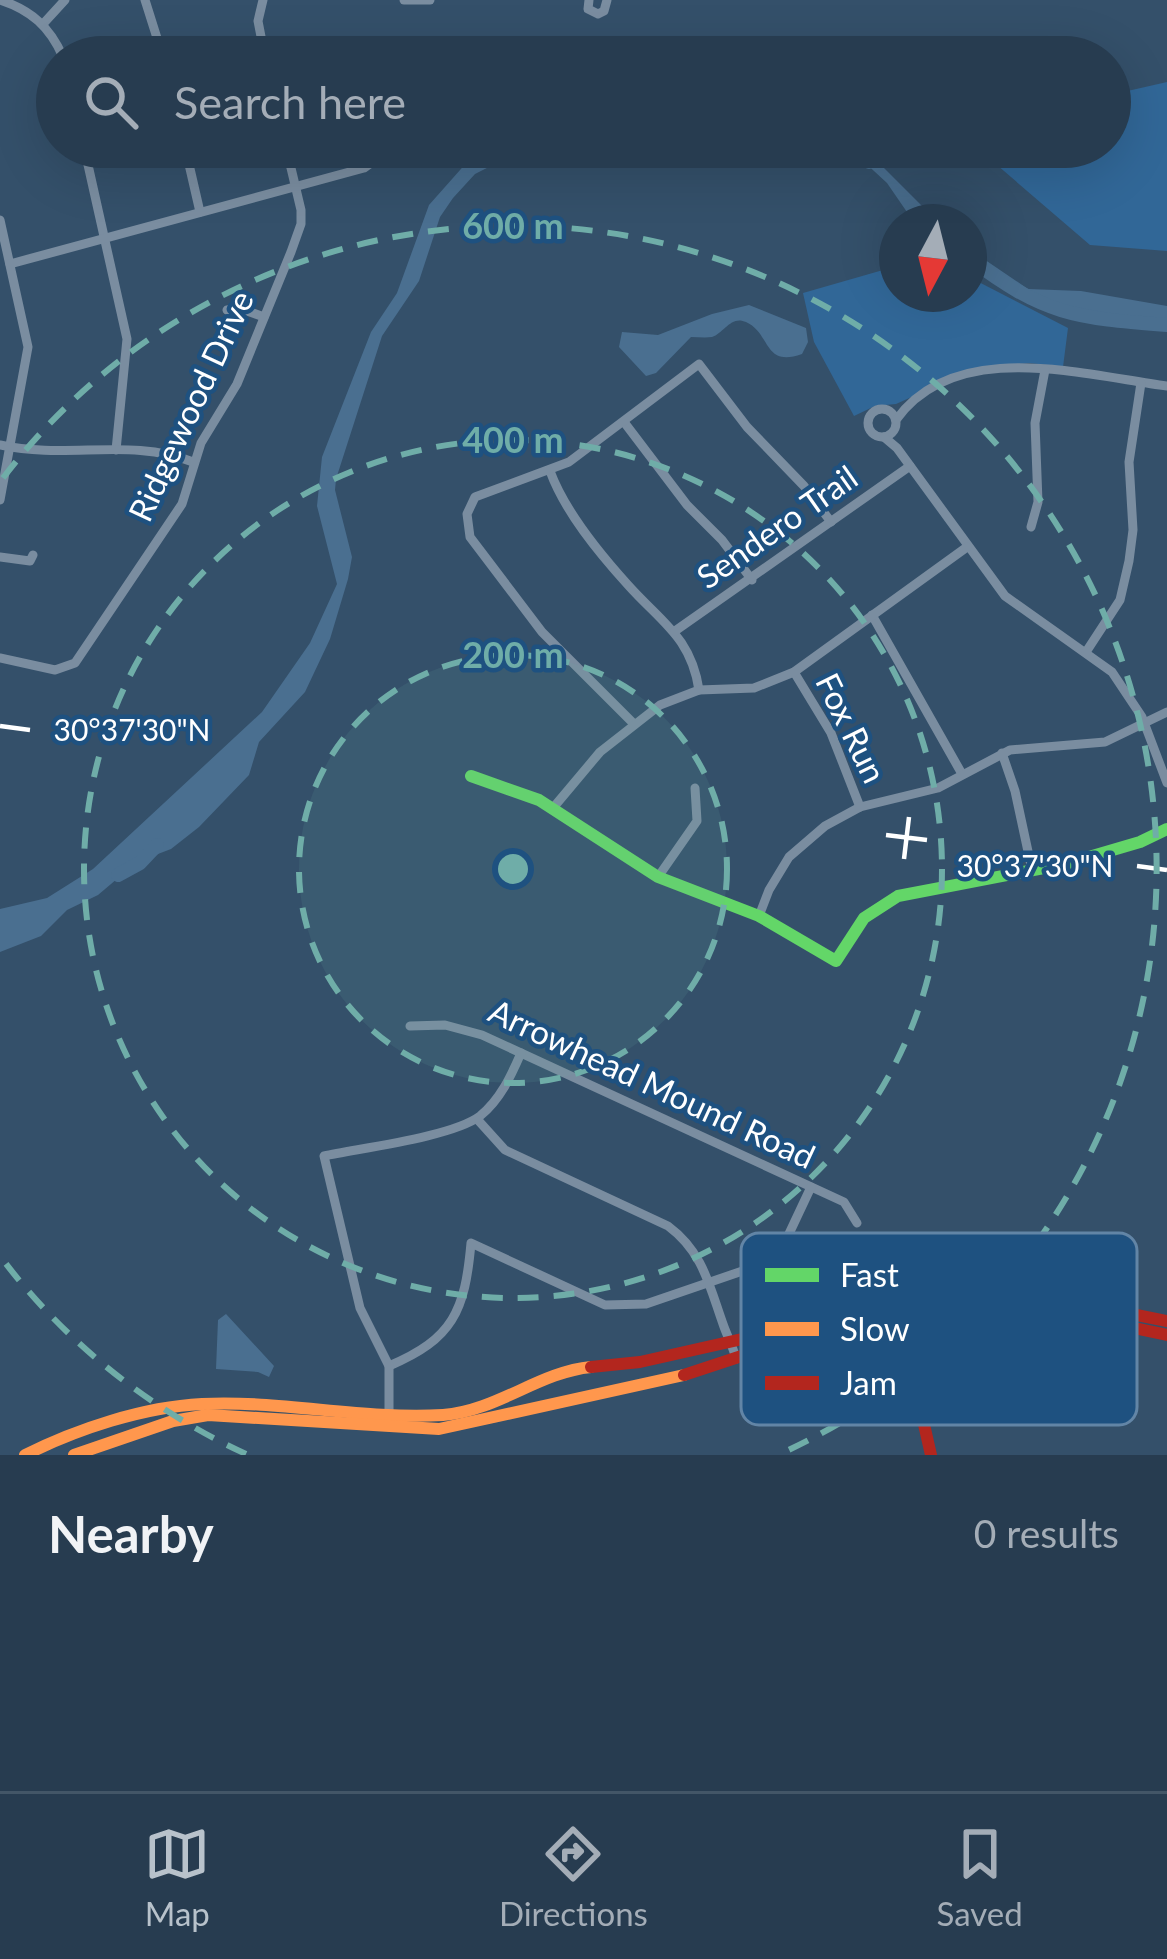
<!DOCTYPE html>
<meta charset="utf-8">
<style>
body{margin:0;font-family:Lato,sans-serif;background:#2f4357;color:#f1f3f6}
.compass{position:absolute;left:879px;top:204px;width:108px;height:108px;border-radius:50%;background:#273c50;box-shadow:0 12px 48px #0002;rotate:187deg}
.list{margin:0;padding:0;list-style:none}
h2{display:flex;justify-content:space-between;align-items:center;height:156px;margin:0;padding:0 48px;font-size:51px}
h2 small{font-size:39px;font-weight:400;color:#a4adb7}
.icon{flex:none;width:66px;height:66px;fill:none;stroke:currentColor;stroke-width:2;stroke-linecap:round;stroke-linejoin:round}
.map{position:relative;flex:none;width:1167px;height:1455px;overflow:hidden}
.search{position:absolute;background:#273c50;box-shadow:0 12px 48px #0002;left:36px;right:36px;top:36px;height:132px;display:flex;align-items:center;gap:30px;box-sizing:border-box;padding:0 42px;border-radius:66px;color:#a4adb7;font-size:45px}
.sheet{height:336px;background:#273c50}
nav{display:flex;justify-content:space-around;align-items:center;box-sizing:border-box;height:168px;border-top:3px solid #435667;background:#273c50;font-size:33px;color:#a4adb7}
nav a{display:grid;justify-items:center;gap:6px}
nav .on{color:#b8c2cb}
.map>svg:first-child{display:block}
.green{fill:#316797}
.water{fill:#4a6f90}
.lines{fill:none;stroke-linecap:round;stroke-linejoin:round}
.river{stroke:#4a6f90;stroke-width:14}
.street{stroke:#7a8da0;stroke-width:9}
.fast{stroke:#63d668;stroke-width:12}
.slow{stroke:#ff974d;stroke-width:12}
.jam{stroke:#b3261e;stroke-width:12}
.ticks{fill:none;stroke:#fff;stroke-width:4.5}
.ring{fill:none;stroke:#6fada8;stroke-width:6;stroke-dasharray:21 15}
.labels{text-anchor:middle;stroke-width:9;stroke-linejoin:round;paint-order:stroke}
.street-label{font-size:33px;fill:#fff;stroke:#1e5180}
.key{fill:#1e5180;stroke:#6285a6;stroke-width:3}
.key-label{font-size:33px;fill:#fff}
.ticks-label{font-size:30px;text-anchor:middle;fill:#fff;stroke:#1e5180;stroke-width:9;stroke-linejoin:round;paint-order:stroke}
.centre{fill:#6fada8;stroke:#1e5180;stroke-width:6}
.ring-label{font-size:36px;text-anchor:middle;font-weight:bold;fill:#6fada8;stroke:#1e5180;stroke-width:9;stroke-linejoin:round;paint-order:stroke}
</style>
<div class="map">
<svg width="1167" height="1455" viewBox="0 0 1167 1455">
<rect width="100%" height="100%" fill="#34506a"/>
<g class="green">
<path d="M1167,82v169l-77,-6 -114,-98h134v-52z"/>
<path d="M897,266v28h72v-17l99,51 -5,39 -33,-4 -54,5 -80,36 -21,2 -21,10 -40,-74 -11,-49z"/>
</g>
<g class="water">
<path d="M492,147h36l-53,27 -22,24 -13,19 -21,64 -37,55 -46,143 -1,11 17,67 -4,22 -18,60 -25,53 -46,50 -10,33 -50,52 -28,22 -34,13 -39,33 -31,15 -26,26 -41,16v-43l47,-11 46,-29 169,-157 48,-69 27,-59 -20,-78 5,-49 49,-125 26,-39 32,-88 39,-44z"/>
<path d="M848,147h15l75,75h-20l-9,-7 -22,-32z"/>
<path d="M969,249l59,40 53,2 86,15v17l-48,-3 -84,-17 -65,-41z"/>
<path d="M749,305l57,23 2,14 -6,12c-39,14 -31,-21 -56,-32 -15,-7 -22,11 -34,15 -7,1 -14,0 -21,0l-35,36 -10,3 -27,-29 3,-15 36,3 54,-21z"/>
<path d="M226,1314l48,52 -5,11 -11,-5 -42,-3 2,-49z"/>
</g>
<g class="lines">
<g class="river">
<path d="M846,147l23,15"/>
<path d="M969,258c75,57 106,60 198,67"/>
<path d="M118,875l22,-12 17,-18"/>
</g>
<g class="street">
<path d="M0,0c31,10 50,27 63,57"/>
<path d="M145,0l18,57"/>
<path d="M263,0l-5,21 7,36"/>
<path d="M404,0h26"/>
<path d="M589,0l-1,9 10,5 6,-3 3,-11"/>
<path d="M43,24l22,-24"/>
<path d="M84,147l43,192 -11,111"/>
<path d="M185,147l15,65"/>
<path d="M0,220l28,127 -28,153"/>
<path d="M10,264l354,-96 29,-21"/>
<path d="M227,310l12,-2 25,9"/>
<circle cx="882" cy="423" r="14"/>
<path d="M896,420c59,-83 188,-45 271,-34"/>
<path d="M624,422l63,83 35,35 30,40"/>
<path d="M884,437l13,11 108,148 107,76 30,45 25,66"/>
<path d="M0,445c68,15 130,-8 193,17"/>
<path d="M550,471c15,41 49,82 78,114 33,37 63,52 71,105"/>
<path d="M1031,527l7,-25 -3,-79 10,-53"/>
<path d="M0,557l30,4 3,-6"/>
<path d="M872,615l90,159"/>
<path d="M675,631l235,-165"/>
<path d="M1086,652l34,-52 9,-39 4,-31 -4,-68 12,-79"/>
<path d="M0,658l55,12 20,-7 107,-159 19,-61 36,-59 54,-132 10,-28v-14l-15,-63"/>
<path d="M794,672l37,61 29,74"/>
<path d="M633,723l-91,-91 -72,-95 -3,-23 8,-17 94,-35 130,-98 48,63 57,59 27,36"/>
<path d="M1002,753l13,38 17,79"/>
<path d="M553,808l47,-56 60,-47 39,-15 55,-2 40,-16 173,-125"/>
<path d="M658,877l39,-56 -2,-33"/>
<path d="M759,916l10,-26 20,-33 36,-31 35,-19 78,-19 72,-38 95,-8 62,-30"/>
<path d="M410,1026l35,-1 37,10 362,167 13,21"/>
<path d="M477,1119l28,31 163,76c35,26 41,59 55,98 4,12 10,22 13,35"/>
<path d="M389,1366c64,-27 76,-55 82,-123l134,62 41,-1 111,-38 30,-28 24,-51"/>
<path d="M389,1416v-50l-29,-58 -36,-152c37,-8 128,-19 156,-40 20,-16 31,-40 41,-63"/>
</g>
<path class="fast" d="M471,776l68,24 119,77 101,39 77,45 28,-43 34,-22 167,-32 75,-22 27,-13"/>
<g class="slow">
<path d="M25,1455c52,-26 118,-48 177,-51 80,-4 161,16 241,11 54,-4 96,-43 148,-48"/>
<path d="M74,1455l99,-34 35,-6 231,14 245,-54"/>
</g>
<g class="jam">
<path d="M898,1310l33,145"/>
<path d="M591,1367l49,-5 311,-70 82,2 134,27"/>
<path d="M684,1375l85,-28 154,-36 43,-6 67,2 134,28"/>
</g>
</g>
<path class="ticks" d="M0,726l30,4M886,835l41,5M904,859l5,-42M1137,866l30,4"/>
<circle cx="513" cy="869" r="214" fill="#6fada8" fill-opacity=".12"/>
<g class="ring">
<circle cx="513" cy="869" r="214"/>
<circle cx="513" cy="869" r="429"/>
<path d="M246 1454A643 643 0 0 1 3 1260M3 478A643 643 0 1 1 780 1454"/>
</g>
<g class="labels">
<g class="street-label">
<text transform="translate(191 406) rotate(-65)" y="12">Ridgewood Drive</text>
<text transform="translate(777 527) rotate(-35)" y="12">Sendero Trail</text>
<text transform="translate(851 728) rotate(64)" y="12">Fox Run</text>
<text transform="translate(652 1084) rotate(25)" y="12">Arrowhead Mound Road</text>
</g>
</g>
<rect x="741" y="1233" width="396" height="192" rx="18" class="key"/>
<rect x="765" y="1268" width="54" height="14" fill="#63d668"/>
<rect x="765" y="1322" width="54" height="14" fill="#ff974d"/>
<rect x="765" y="1376" width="54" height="14" fill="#b3261e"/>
<g class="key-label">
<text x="840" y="1287">Fast</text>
<text x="840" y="1341">Slow</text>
<text x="840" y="1395">Jam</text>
</g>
<g class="ticks-label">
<text x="132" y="741">30°37'30"N</text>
<text x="1035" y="877">30°37'30"N</text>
</g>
<circle cx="513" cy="869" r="18" class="centre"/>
<g class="ring-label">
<text x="513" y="239">600 m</text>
<text x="513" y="453">400 m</text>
<text x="513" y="668">200 m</text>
</g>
</svg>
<svg class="compass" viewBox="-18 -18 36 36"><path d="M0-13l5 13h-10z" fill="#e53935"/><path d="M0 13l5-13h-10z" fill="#a4adb7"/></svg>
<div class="search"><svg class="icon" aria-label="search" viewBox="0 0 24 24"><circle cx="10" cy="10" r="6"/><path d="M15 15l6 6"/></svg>Search here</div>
</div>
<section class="sheet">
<h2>Nearby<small>0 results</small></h2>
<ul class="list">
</ul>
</section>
<nav>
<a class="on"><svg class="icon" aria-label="map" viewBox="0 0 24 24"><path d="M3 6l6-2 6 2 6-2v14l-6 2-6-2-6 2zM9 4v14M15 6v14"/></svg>Map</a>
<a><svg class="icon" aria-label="directions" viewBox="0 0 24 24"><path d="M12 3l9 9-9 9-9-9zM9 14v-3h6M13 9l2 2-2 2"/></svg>Directions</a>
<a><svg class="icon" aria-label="saved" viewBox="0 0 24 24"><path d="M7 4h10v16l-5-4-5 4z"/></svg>Saved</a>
</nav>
